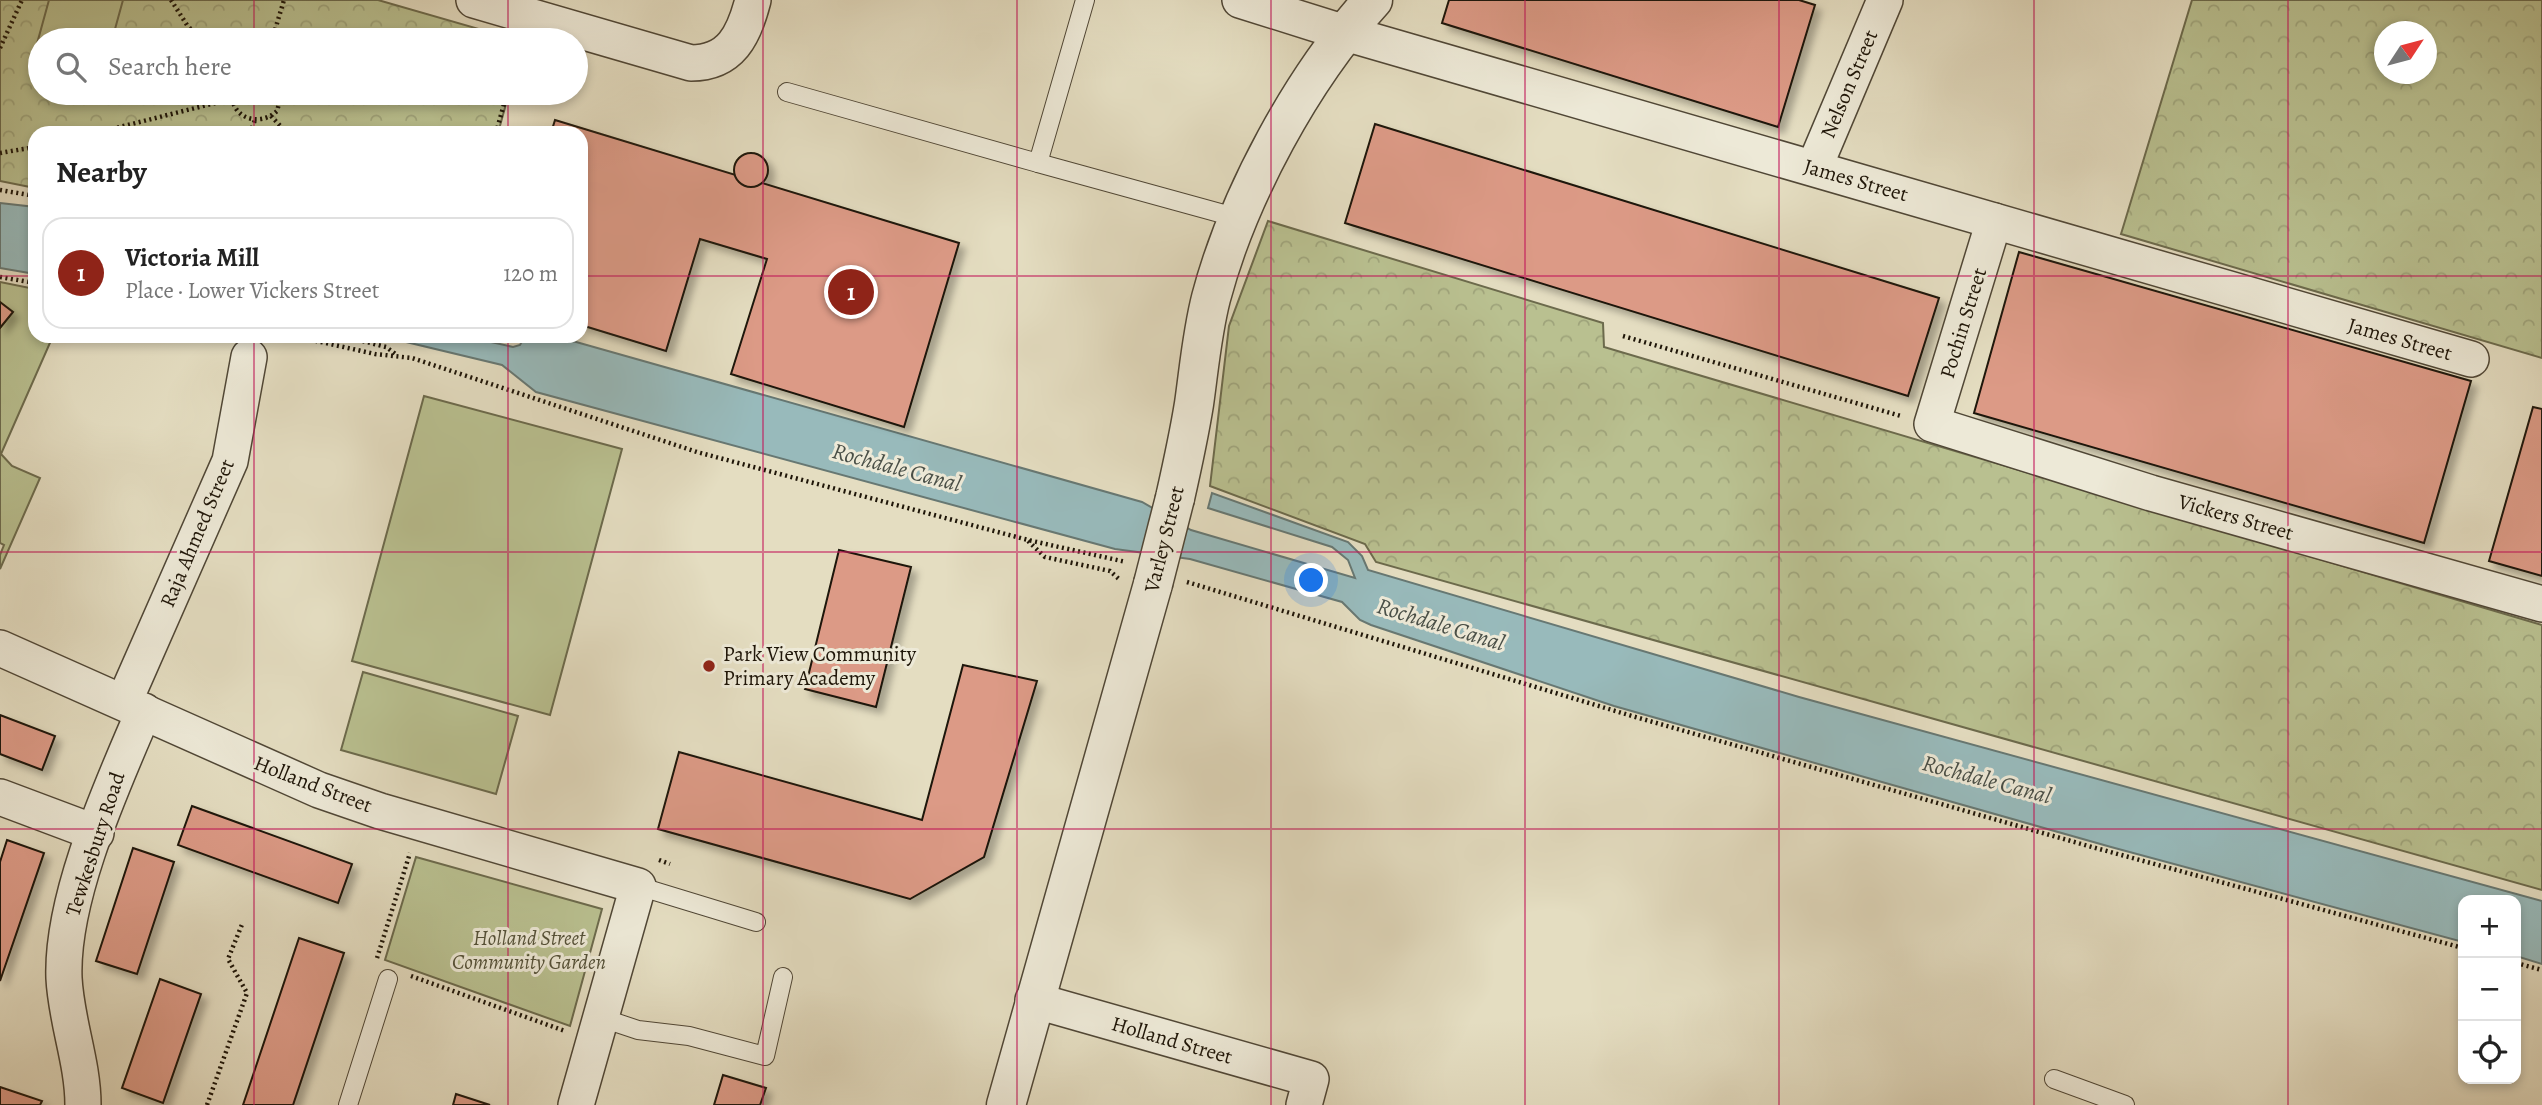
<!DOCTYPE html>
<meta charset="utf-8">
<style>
body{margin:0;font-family:Alegreya,serif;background:#f2f2f2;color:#222}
.controls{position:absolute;right:21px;bottom:21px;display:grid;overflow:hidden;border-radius:14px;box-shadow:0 4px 10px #0003}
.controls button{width:63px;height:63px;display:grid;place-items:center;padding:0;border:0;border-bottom:2px solid #e0e0e0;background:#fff;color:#222;font:35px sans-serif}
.compass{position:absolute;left:2374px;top:21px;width:63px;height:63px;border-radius:50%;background:#fff;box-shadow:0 4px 10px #0003;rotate:54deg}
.you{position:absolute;left:1312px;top:581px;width:24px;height:24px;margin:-18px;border:5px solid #fff;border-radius:50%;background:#1a73e8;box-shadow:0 0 0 10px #1a73e833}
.badge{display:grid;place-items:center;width:46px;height:46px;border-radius:50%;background:#8f2418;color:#fff;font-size:23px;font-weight:700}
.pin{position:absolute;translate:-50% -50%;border:4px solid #fff;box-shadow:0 2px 7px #0006}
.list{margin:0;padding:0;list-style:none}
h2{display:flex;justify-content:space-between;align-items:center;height:91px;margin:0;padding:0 28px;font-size:30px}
h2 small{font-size:23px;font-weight:400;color:#767676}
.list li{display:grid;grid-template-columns:46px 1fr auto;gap:21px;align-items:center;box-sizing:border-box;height:112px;margin:0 14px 14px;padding:0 14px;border:2px solid #e0e0e0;border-radius:21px}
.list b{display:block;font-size:26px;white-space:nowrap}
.list p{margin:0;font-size:23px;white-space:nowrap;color:#767676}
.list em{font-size:23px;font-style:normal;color:#767676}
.icon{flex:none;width:38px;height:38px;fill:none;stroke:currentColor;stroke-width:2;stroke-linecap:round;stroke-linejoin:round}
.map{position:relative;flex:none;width:2542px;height:1105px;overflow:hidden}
.search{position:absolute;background:#fff;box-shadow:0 4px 10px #0003;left:28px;top:28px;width:560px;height:77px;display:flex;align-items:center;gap:18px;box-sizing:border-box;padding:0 24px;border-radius:38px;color:#767676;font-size:26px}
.panel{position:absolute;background:#fff;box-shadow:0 4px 10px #0003;left:28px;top:126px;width:560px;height:217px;border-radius:21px}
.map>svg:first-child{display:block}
.forest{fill:url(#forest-crowns);stroke:#6c6a4c;stroke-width:2;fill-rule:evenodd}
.garden{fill:#b9c090;stroke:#6c6a4c;stroke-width:2}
.water{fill:#98babb;stroke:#677873;stroke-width:2}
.building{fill:#dc9a86;stroke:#1e1508;stroke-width:2;filter:url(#shadow)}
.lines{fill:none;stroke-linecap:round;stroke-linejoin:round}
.service-casing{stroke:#504736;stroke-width:20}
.minor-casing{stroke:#504736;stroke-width:38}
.tertiary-casing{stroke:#504736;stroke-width:41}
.path{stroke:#1e1508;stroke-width:4.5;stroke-dasharray:2 3.5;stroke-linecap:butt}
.service{stroke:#ede9d7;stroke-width:18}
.minor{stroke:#ede9d7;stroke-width:35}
.tertiary{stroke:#ede9d7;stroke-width:38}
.tertiary-bridge-casing{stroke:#504736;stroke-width:41;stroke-linecap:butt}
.tertiary-bridge{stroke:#ede9d7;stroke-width:38}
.grid{fill:none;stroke:#c2185b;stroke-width:2;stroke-opacity:0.55}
.poi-dot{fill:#8f2418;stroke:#ede9d7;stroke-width:2.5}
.labels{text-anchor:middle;stroke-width:6;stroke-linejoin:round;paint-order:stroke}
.street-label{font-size:21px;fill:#1e1508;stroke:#ede9d7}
.poi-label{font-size:21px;fill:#1e1508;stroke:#ede9d7;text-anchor:start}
.park-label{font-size:21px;font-style:italic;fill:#545138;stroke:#ede9d7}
.water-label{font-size:23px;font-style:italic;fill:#494f47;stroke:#ede9d7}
</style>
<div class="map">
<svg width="2542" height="1105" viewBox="0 0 2542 1105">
<defs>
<pattern id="forest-crowns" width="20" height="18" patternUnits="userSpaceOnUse" patternTransform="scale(1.75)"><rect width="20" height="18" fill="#b9c090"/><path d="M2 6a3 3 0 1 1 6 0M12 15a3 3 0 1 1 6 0" fill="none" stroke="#9fa47b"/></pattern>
<filter id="shadow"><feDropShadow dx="6" dy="6" stdDeviation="3.5" flood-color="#0004"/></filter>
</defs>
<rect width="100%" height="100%" fill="#e4ddc1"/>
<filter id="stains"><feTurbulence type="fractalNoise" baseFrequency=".00286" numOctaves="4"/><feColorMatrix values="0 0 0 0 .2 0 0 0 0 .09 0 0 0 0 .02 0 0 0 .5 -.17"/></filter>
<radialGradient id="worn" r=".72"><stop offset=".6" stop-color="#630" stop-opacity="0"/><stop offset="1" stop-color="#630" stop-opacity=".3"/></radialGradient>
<g class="forest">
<path d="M0,0h378l139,40h-477v53h469l-11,40h-463v55l-35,-7z"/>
<path d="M2192,0h350v358l-421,-124zM2384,32h42v42h-42z"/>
<path d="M1268,221l335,102 1,24 938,278v265l-1166,-328 -11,-18 -155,-58 19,-160z"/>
</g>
<g class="garden">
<path d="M49,0h74l-11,40h-72v13l-5,-2z"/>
<path d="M0,282l35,7v47h18l-52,118 11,12 28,12 -40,91v-14l4,-10 -4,-2v-215l12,-15 -12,-11z"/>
<path d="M424,396l198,53 -72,266 -198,-54z"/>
<path d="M363,672l155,44 -22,78 -155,-44z"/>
<path d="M416,857l186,52 -32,117 -185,-66z"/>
</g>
<g class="water">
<path d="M0,203l35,4v67l-35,-6z"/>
<path d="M381,336h83l49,11 7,-2 5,-9h30l587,166 49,28 164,48 -7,-18 -16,-13 -124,-39 4,-15 136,49 14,14 6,14 431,127 743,204v63l-26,-8v-56h-53v42l-352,-95 -497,-141 -243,-81 -11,-5 -18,-18 -152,-43 -75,-10 -579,-157 -34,-27z"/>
</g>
<g class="building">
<path d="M1449,0h350l16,5 -37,122 -336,-104z"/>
<path d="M555,120l404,123 -55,184 -173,-53 36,-115 -67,-20 -34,112 -85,-26v-192h-30z"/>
<path d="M1375,124l564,174 -31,98 -563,-173z"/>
<circle cx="751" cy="170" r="17"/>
<path d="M2019,252l452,129 -47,162 -450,-130z"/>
<path d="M0,302l13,10 -13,16z"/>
<path d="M2533,407l9,2v167l-53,-15z"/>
<path d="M839,550l72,17 -35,140 -71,-18z"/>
<path d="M963,665l74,16 -53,176 -74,42 -252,-70 21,-77 243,68z"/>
<path d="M0,715l55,21 -13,34 -42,-16z"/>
<path d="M192,806l160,58 -14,39 -160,-58z"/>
<path d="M7,840l37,13 -44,128v-119z"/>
<path d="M133,848l41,14 -37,112 -41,-13z"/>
<path d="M299,938l45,15 -51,152h-50z"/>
<path d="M160,979l41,15 -38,109 -41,-15z"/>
<path d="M723,1075l43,13 -6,17h-46z"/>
<path d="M0,1087l42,14 -2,4h-40z"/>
<path d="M456,1094l34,11h-37z"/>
</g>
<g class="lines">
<defs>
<g id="service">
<path d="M1085,0l-47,163 200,55"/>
<path d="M787,92l251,71"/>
<path d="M638,886l118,36"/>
<path d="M602,1018l36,12 51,6 76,20 18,-79"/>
<path d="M2054,1079l71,26"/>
<path d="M348,1105l40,-126"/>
</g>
<g id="minor">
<path d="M474,0l217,63c40,0 53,-28 62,-63"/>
<path d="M1240,0l105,33 1126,326"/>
<path d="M1814,168l71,-168"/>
<path d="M1994,221l-62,203 219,69 391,111"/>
<path d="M0,648l319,142 61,21 258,75 -62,219"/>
<path d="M124,702l106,-241 19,-104"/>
<path d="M0,797l96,36"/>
<path d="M1033,1000l278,79 -7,26"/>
<path d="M83,1105c0,-43 -17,-84 -19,-127 -3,-81 48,-192 80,-267"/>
</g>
<g id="tertiary">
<path d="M1175,498c7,-31 14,-63 19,-94 5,-35 8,-71 17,-106 27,-102 91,-220 162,-298"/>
<path d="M1006,1105l147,-521"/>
</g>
</defs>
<use href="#service" class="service-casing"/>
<use href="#minor" class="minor-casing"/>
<use href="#tertiary" class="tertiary-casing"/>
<g class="path">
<path d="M171,0l16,25 14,15"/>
<path d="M272,40l12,-40"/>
<path d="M0,48l22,-48"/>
<path d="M232,93c-1,26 28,34 45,18l5,-18"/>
<path d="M271,116l16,17"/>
<path d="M96,133l135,-34"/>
<path d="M250,133l5,-13"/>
<path d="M496,133l11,-40"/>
<path d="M0,153l35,-6"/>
<path d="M0,190l35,6"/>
<path d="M0,277l35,6"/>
<path d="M294,336l81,18 37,4 285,94 331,88 98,22"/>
<path d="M355,336v3l31,8 11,8"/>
<path d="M1623,336l278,80"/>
<path d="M1028,541l17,16 65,14 10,9"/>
<path d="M1187,582l445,134 460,131 371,101"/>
<path d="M659,860l11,4"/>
<path d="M377,958l33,-105"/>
<path d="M2516,963l26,7"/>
<path d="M411,976l154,55"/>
<path d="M207,1105l40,-112 -19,-34 15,-37"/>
</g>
<use href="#service" class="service"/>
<use href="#minor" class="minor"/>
<use href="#tertiary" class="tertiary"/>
<defs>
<path id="tertiary-bridge" d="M1153,584l22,-86"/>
</defs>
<use href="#tertiary-bridge" class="tertiary-bridge-casing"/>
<use href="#tertiary-bridge" class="tertiary-bridge"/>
</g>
<path class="grid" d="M254,0v40M508,0v40M763,0v1105M1017,0v1105M1271,0v1105M1525,0v1105M1779,0v1105M2034,0v1105M2288,0v1105M254,93v40M508,93v40M0,276h35M581,276h1961M254,336v769M508,336v769M0,552h2542M0,829h2542"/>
<circle class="poi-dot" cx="709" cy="666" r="7"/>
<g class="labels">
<g class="street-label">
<text transform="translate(1849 84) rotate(-67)" y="7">Nelson Street</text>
<text transform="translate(1856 180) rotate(16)" y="7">James Street</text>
<text transform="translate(1963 323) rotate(-73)" y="7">Pochin Street</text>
<text transform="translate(2400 339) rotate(16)" y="7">James Street</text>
<text transform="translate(2236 517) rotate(16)" y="7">Vickers Street</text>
<text transform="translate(197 533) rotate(-67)" y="7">Raja Ahmed Street</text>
<text transform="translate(1164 539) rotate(-76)" y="7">Varley Street</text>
<text transform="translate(313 784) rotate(21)" y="7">Holland Street</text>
<text transform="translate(95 844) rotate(-72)" y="7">Tewkesbury Road</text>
<text transform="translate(1172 1040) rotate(16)" y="7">Holland Street</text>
</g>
<g class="poi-label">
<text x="723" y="661">Park View Community<tspan x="723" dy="24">Primary Academy</tspan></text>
</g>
<g class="park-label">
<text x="529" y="945">Holland Street<tspan x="529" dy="24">Community Garden</tspan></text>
</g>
<g class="water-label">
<text transform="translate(897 467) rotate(15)" y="8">Rochdale Canal</text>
<text transform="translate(1441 624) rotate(17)" y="8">Rochdale Canal</text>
<text transform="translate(1987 779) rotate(15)" y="8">Rochdale Canal</text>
</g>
</g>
<rect width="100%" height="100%" filter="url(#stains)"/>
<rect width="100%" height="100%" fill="url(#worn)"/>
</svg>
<div class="controls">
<button>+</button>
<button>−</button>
<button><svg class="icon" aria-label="locate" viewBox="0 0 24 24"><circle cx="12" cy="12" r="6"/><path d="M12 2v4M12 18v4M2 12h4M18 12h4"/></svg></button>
</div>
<svg class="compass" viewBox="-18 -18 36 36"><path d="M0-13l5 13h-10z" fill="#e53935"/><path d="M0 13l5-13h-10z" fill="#767676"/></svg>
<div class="you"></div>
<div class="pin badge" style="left:851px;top:292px">1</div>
<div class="search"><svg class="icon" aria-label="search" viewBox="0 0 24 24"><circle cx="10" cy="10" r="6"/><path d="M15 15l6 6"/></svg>Search here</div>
<section class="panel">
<h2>Nearby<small></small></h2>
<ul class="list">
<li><span class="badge">1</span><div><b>Victoria Mill</b><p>Place · Lower Vickers Street</p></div><em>120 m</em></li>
</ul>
</section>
</div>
